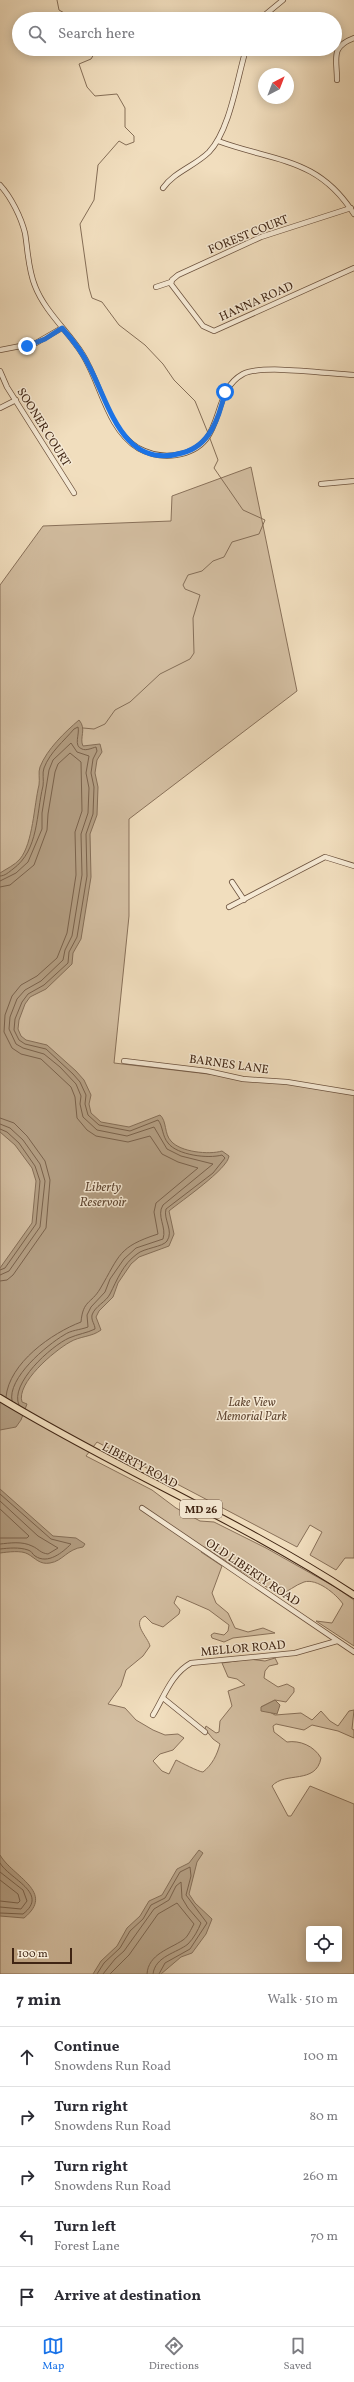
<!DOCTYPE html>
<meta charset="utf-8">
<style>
body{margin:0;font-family:Vollkorn,serif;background:#f2f2f3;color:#2b2b33}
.controls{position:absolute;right:12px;bottom:12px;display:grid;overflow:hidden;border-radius:4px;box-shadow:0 2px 10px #0003}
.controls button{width:36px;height:36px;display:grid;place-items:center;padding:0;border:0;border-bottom:1px solid #e1e1e2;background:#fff;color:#2b2b33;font:20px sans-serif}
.compass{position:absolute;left:258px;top:68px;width:36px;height:36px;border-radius:50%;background:#fff;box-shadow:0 2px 10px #0003;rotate:42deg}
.scale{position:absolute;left:12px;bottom:10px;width:60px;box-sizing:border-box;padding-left:4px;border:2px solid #3f2413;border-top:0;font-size:11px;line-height:14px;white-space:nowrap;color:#3f2413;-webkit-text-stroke:3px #f6ead5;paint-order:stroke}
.stop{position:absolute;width:12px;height:12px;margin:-9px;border:3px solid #1a73e8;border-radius:50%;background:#fff}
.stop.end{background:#1a73e8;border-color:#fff;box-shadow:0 1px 4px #0008}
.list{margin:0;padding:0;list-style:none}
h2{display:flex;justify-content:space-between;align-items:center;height:52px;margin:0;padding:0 16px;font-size:17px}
h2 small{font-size:13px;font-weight:400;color:#7c7c81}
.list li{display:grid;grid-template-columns:26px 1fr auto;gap:12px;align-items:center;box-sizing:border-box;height:60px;padding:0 16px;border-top:1px solid #e1e1e2}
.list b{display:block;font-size:15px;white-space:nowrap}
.list p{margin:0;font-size:13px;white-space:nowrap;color:#7c7c81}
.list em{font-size:13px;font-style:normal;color:#7c7c81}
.icon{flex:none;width:22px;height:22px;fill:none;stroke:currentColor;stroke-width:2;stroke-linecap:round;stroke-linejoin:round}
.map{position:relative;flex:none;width:354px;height:1974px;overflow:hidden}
.search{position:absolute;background:#fff;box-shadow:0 2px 10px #0003;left:12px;right:12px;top:12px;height:44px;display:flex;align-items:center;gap:10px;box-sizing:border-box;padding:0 14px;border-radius:22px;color:#7c7c81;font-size:15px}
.sheet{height:352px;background:#fff}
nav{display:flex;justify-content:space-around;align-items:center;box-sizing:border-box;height:56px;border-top:1px solid #e1e1e2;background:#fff;font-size:11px;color:#7c7c81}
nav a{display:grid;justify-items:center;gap:2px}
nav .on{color:#1a73e8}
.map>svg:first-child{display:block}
.green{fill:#d3bea1;stroke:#89715a;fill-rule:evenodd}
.water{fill:#b49f84;stroke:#856e57}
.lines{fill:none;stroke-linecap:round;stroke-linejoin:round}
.shore{stroke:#7a624c;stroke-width:1}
.stream{stroke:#856e57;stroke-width:1}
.minor-casing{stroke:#6c523e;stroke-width:6}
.major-casing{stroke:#3f2413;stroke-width:8}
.minor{stroke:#f6ead5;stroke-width:4.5}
.major{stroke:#f1debe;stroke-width:6}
.route{stroke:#1a73e8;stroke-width:5}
.labels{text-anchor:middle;stroke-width:3;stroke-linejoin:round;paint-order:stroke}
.shield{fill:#f6ead5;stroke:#765f4d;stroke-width:1}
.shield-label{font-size:11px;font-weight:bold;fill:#3f2413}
.street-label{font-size:12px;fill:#3f2413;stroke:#f6ead5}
.park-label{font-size:12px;font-style:italic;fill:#644a36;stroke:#f6ead5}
.water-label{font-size:13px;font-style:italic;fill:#624935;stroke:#f6ead5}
</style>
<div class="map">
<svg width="354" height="1974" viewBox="0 0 354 1974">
<rect width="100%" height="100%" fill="#f1debe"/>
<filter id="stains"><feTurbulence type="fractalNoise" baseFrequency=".005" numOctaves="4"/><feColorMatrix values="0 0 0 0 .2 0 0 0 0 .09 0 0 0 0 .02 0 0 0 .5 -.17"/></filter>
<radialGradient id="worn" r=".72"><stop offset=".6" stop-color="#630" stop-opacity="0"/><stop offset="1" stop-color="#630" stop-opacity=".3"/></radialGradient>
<path class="green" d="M251,467l46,224 -168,128v97l-15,147 240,28v467h-9l-9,12 -26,-15 12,-23 -12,-7 -13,22 -200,-105 -11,14 66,34 24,18 24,13 14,1 52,26 69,39 19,13v46l-38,-25 16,2 11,-19c-7,-10 -26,-26 -39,-22 -9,3 -16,10 -25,13l-75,-48 -3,5 21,14 -10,27 4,10 12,10 7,15 13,4 15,-4 12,5 -42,5 -9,4 -12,-4 -1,-3 3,-2 10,2 4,-4 1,-6 -20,-15 -32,-14 -3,7 6,7 -1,4 -16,13 -11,-4 -7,-7c-14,7 3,21 5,30l-7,10 -17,14 -5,16 -13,18 17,4 11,12 17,10 12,5 13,-1 6,4 -11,12 -13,4 -7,7 9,10 7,3 7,-14c4,2 23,12 27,12 9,-7 14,-17 17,-28l-7,-5 -8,-10 1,-3 10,7 3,-1 1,-11 12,-15 -4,-15 17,-6 -8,-6 -9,-2 -6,-14 27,-4 16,2 10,-3 3,6 -9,2 -4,5 -1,7 14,9 9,-3 7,4v4l-8,10 -11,-2 -14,7 14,8 26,-2 11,7 9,-9 9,10 8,5 11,-15 5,-1 -2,19 2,1v8l-16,-7 -26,-6 -8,5 -28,-6 -3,2 1,6 13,10c13,-2 27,4 34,16 -5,27 -36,13 -49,28l16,30h3l19,-30 44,18v170h-354v-1389l43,-59 128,-5 1,-25zM309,1929h30v30h-30z"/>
<g class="water">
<path d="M79,720c8,9 0,18 4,26l17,-2 2,8 -5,8 -2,13 3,14 -1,28 -7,19 1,43 -10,62 -8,14 -1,11 -26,25 -16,8 -5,7 -6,16 -1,9 3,7 5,4 21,5 29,26 8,9 7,15 -2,9 2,9 10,9 28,5 31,-12c7,6 4,19 11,26 9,11 38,14 51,10l7,5c-1,13 -48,45 -60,55l5,23 -5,12 -30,11 -8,7 -13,19 -5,14 -14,14 -3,6 5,13c-9,7 -21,6 -31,12 -16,9 -54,41 -48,60l5,2 -6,16 -5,7 -16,3v-162l32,-45 4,-42 -4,-13 -17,-23 -15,-13v-259c6,-4 15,-8 20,-14 13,-16 14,-54 19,-74 1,-6 -1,-13 1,-18 7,-18 25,-35 39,-47z"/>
<path d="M0,1489l53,47 23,2 9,6 -2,3c-16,2 -20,14 -33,16 -10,2 -15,-5 -22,-9 -7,-4 -20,-2 -28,-1z"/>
<path d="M275,1700l5,5 -3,9 -16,-3v-4z"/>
<path d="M199,1850l4,3 -6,9 -8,32 6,9 17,16 -6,15 -14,19 -11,4 -20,17h-68l8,-13 16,-15 10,-18 13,-12 9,-15 13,-6 15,-26 12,-6z"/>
<path d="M0,1855c13,22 56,37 24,63l-24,-2z"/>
</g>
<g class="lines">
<g class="shore">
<path d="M0,876c5,0 9,-4 13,-7 26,-19 23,-55 30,-83 1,-6 -1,-13 1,-18 6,-16 20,-27 30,-39l4,-2c2,7 -5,19 4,22 4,2 10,-1 14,-2l1,4 -4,8 -2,14 3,14 -1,27 -7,20 1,42 -10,61 -8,15 -1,11 -24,22 -16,9 -6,8 -7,17 -1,11 5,10 6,4 21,5 27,25 7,8 6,13 -1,9 3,11 11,10 31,6 28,-11c5,6 4,16 10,23 9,12 40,16 54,12l3,3 -12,15 -47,36c-3,10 8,22 1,32 -4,6 -23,7 -30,13 -14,10 -20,26 -27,40 -4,8 -15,12 -18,21 -1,6 3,9 3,14 -8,4 -17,5 -26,9 -18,8 -60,46 -50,67"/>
<path d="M0,881l16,-8 12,-11 14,-33v-16l7,-43 4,-10 18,-17 6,9 12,4 -3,17 3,15 -1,25 -7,21 1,41 -10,61 -7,14 -2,10 -22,21 -16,9 -8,9 -7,18 -1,12 7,15 7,4 21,6 16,13 16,17 5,12 -1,8 3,13 14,13 30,6 27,-9 13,22 14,7 32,8 -50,41c-7,11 4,22 0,34l-27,9 -12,11 -14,20 -5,13 -14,15 -4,8 1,12c-8,3 -17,3 -24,8 -17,10 -57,43 -52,66"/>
<path d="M0,887l10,-2 24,-20 13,-35 1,-16 7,-42 3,-8 12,-11 11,9 1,49 -7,21 1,43 -9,58 -10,25 -20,18 -16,9 -9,11 -7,19 -1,17 8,16 9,6 20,5 30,28 4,10 2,21 10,12 9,6 32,6 22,-6 12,18 16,8 20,6 -42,35 -2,9 4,22c-40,13 -38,21 -58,55 -9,15 -17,11 -19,33 -29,11 -72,41 -75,75"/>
<path d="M0,1118l14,5 13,13 18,25 5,19 -4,48 -33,47 -6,5 -7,1"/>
<path d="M0,1124l10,4 13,12 17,24 5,17 -5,46 -31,44 -9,4"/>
<path d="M0,1129l7,3 12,11 16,23 5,15 -4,43 -31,44 -5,2"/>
<path d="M0,1494l51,45 20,5c-8,8 -23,21 -36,12 -3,-2 -3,-5 -7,-6 -9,-3 -19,-2 -28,-1"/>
<path d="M0,1501l38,35 20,12 -10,6c-8,-1 -9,-5 -16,-8 -10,-5 -22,-3 -32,-2"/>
<path d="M0,1509l29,27 -2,2h-27"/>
<path d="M0,1863c9,16 50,30 23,51l-23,-1"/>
<path d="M0,1872l23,18 4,11 -6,8 -21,-2"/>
<path d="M0,1880l18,14 2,7 -2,2 -18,-2"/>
<path d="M97,1974l7,-11 16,-15 10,-17 13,-12 8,-14 14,-7 15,-26 10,-5 1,9 -5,19 21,28 -17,26 -25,14 -6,11"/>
<path d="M103,1974l12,-15 9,-8 30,-42 15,-9 7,-14 5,-4 1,16 6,10 13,15c-3,7 -7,15 -13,21 -11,9 -33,12 -35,30"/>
<path d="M110,1974l19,-19 29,-41 19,-11 17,21c-3,5 -6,13 -11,16 -13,9 -35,14 -36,34"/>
</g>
<g class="stream">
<path d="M57,0l2,10 16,9"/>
<path d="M97,49l-6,10 -12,5 8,23 8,9 22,-2 8,14v19l9,9v6l-8,3 -7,-4 -21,24 -4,35 -14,24 9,64 3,10 10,4 17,23 26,20 18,19 11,16 21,21 13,32"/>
<path d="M83,728l11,1 11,-5 10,-14 15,-8 30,-28 30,-15 4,-6 -1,-35 7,-23 -15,-6 -2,-4 5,-10 14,-4 11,-10 11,-4 8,-15 27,-8 6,-14 -22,-10 -29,-42 4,-8 -9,-24"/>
</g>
<defs>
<g id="minor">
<path d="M260,19l23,-19"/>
<path d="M337,80c0,-22 -7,-33 17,-42"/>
<path d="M218,141c57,21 100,16 136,73"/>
<path d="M0,185c11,12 21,32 25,48 3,18 3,36 10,53 10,26 34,46 48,69 18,29 24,74 55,93 11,6 25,9 38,7 53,-8 32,-62 67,-81 20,-10 86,0 111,1"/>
<path d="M163,188c11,-16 32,-22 46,-36 21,-22 28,-73 37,-103"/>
<path d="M351,208l-90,29 -83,38 -6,5 -1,4 32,42 11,5 140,-63"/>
<path d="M156,287l15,-5"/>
<path d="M0,350l36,-7 26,-15"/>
<path d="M0,371l7,16 67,106"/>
<path d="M0,408l16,-8"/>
<path d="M321,484l33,-3"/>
<path d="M232,882l12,18"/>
<path d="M229,907l96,-50 29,9"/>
<path d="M124,1061l83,10 36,8 44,3 67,11"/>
<path d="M142,1508l212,144"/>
<path d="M163,1698l42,34"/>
<path d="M153,1715c11,-18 18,-41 38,-52l104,-10 42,-12"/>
</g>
<path id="major" d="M0,1398c115,70 241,123 354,197"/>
</defs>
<use href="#minor" class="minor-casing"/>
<use href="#major" class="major-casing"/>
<use href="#minor" class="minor"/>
<use href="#major" class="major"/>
</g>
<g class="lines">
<path class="route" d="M27,346l18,-7 17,-11c11,12 21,25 28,40 20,38 33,102 92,85 28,-7 37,-35 43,-61"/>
</g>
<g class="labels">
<rect class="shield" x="180" y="1500" width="42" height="18" rx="3"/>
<g class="shield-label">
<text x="201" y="1513">MD 26</text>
</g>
<g class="street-label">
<text transform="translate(248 234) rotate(-22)" y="4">FOREST COURT</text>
<text transform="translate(256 301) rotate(-24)" y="4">HANNA ROAD</text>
<text transform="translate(44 427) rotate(58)" y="4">SOONER COURT</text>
<text transform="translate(229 1064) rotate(8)" y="4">BARNES LANE</text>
<text transform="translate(140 1465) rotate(28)" y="4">LIBERTY ROAD</text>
<text transform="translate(253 1572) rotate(34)" y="4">OLD LIBERTY ROAD</text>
<text transform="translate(243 1648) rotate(-5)" y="4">MELLOR ROAD</text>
</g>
<g class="park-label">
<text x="252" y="1406">Lake View<tspan x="252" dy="14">Memorial Park</tspan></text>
</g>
<g class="water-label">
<text x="103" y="1191">Liberty<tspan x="103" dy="15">Reservoir</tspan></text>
</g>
</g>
<rect width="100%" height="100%" filter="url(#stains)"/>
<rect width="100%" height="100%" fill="url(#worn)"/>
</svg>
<div class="controls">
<button><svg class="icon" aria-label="locate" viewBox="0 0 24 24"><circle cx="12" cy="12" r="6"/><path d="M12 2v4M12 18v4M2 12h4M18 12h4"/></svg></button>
</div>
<svg class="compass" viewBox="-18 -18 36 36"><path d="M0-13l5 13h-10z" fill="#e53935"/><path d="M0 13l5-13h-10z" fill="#7c7c81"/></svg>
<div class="scale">100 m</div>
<div class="stop" style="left:225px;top:392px"></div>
<div class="stop end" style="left:27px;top:346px"></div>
<div class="search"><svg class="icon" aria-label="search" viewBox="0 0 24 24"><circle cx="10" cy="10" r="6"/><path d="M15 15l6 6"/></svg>Search here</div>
</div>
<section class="sheet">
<h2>7 min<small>Walk · 510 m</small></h2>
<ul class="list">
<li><svg class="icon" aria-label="ahead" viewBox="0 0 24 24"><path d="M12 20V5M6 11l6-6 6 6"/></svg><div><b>Continue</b><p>Snowdens Run Road</p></div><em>100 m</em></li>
<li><svg class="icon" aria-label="right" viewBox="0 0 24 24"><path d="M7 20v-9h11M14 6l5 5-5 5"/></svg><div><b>Turn right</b><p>Snowdens Run Road</p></div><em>80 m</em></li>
<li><svg class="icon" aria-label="right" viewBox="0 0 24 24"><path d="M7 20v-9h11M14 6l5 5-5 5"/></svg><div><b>Turn right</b><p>Snowdens Run Road</p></div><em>260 m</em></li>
<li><svg class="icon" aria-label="left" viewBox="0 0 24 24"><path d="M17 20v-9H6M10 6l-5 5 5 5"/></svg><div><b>Turn left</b><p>Forest Lane</p></div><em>70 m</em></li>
<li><svg class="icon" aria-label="arrive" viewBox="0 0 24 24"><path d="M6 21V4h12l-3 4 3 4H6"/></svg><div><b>Arrive at destination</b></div></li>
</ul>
</section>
<nav>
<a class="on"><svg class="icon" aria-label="map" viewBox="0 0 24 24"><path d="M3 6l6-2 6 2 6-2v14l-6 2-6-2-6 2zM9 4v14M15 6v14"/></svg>Map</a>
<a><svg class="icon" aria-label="directions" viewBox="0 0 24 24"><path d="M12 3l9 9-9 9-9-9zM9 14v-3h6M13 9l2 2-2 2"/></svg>Directions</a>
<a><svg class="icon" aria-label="saved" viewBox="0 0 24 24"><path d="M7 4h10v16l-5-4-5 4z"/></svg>Saved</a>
</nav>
